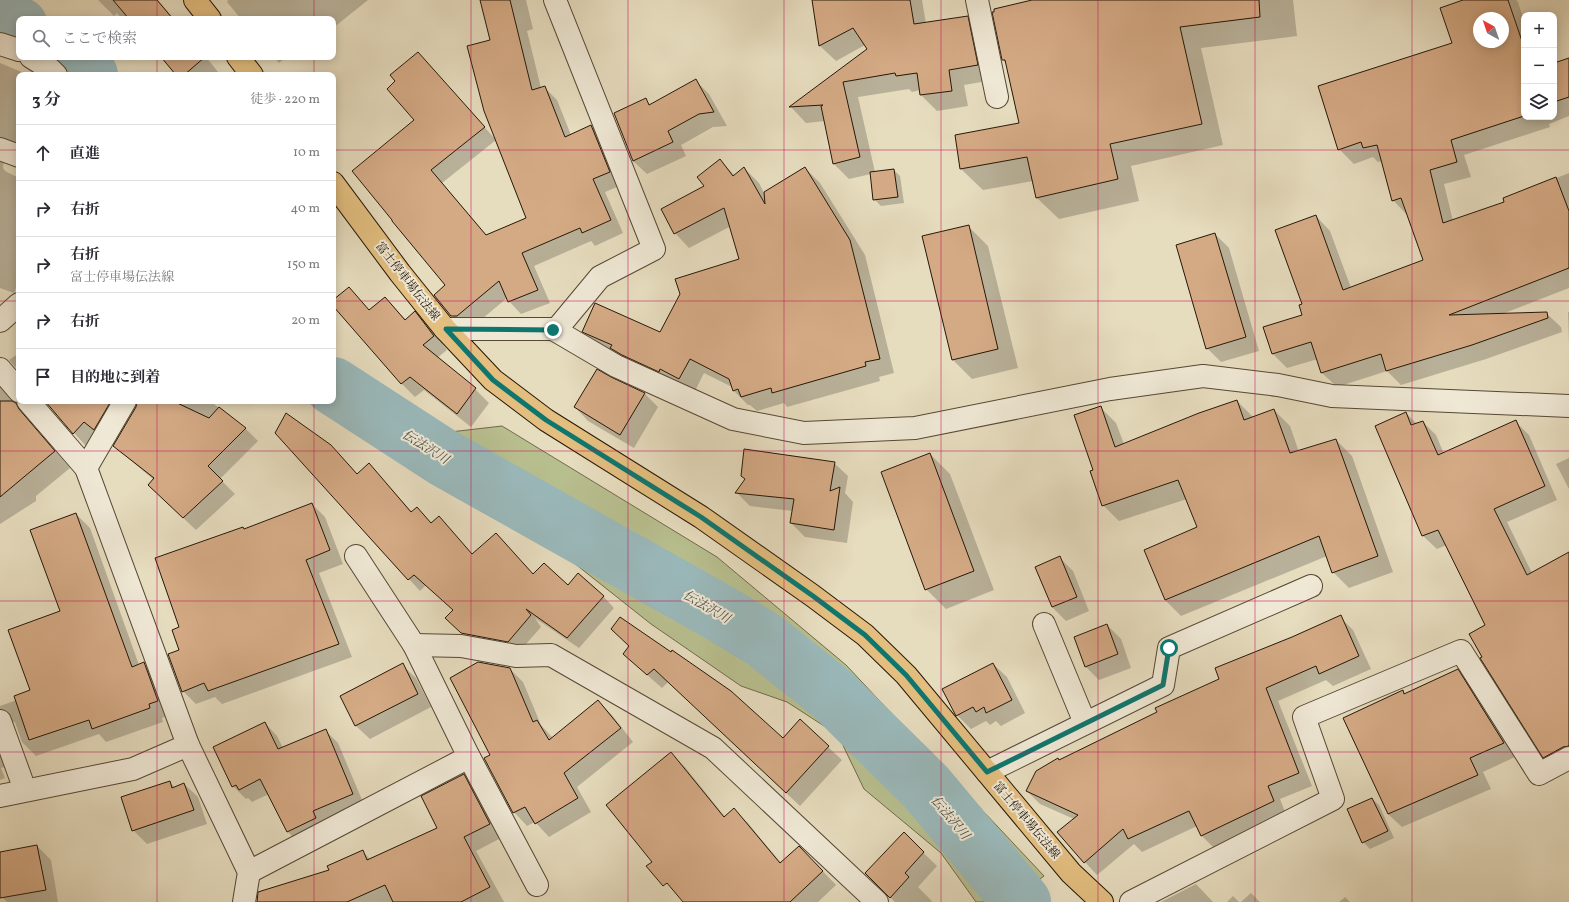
<!DOCTYPE html>
<html lang="ja">
<meta charset="utf-8">
<style>
body{margin:0;font-family:Vollkorn,"Noto Serif JP",serif;background:#f2f2f3;color:#2b2b33}
.controls{position:absolute;right:12px;top:12px;display:grid;overflow:hidden;border-radius:8px;box-shadow:0 2px 10px #0003}
.controls button{width:36px;height:36px;display:grid;place-items:center;padding:0;border:0;border-bottom:1px solid #e1e1e2;background:#fff;color:#2b2b33;font:20px sans-serif}
.compass{position:absolute;left:1473px;top:12px;width:36px;height:36px;border-radius:50%;background:#fff;box-shadow:0 2px 10px #0003;rotate:320deg}
.stop{position:absolute;width:12px;height:12px;margin:-9px;border:3px solid #0f766e;border-radius:50%;background:#fff}
.stop.end{background:#0f766e;border-color:#fff;box-shadow:0 1px 4px #0008}
.list{margin:0;padding:0;list-style:none}
h2{display:flex;justify-content:space-between;align-items:center;height:52px;margin:0;padding:0 16px;font-size:17px}
h2 small{font-size:13px;font-weight:400;color:#7c7c81}
.list li{display:grid;grid-template-columns:26px 1fr auto;gap:12px;align-items:center;box-sizing:border-box;height:56px;padding:0 16px;border-top:1px solid #e1e1e2}
.list b{display:block;font-size:15px;white-space:nowrap}
.list p{margin:0;font-size:13px;white-space:nowrap;color:#7c7c81}
.list em{font-size:13px;font-style:normal;color:#7c7c81}
.icon{flex:none;width:22px;height:22px;fill:none;stroke:currentColor;stroke-width:2;stroke-linecap:round;stroke-linejoin:round}
.map{position:relative;flex:none;width:1569px;height:902px;overflow:hidden}
.search{position:absolute;background:#fff;box-shadow:0 2px 10px #0003;left:16px;top:16px;width:320px;height:44px;display:flex;align-items:center;gap:10px;box-sizing:border-box;padding:0 14px;border-radius:8px;color:#7c7c81;font-size:15px}
.panel{position:absolute;background:#fff;box-shadow:0 2px 10px #0003;left:16px;top:72px;width:320px;height:332px;border-radius:8px}
.map>svg:first-child{display:block}
.green{fill:#b8bf8f;stroke:#6f6b4b}
.shadow{fill:#0003;fill-rule:evenodd}
.lines{fill:none;stroke-linecap:round;stroke-linejoin:round}
.river{stroke:#9ab9bb;stroke-width:58}
.building{fill:#d4aa85;stroke:#261707;fill-rule:evenodd}
.minor-casing{stroke:#564835;stroke-width:24}
.major-casing{stroke:#261707;stroke-width:24}
.minor{stroke:#efe8d5;stroke-width:22}
.major{stroke:#e3be7f;stroke-width:22}
.route{stroke:#0f766e;stroke-width:5}
.grid{fill:none;stroke:#c2185b;stroke-width:1;stroke-opacity:0.55}
.labels{text-anchor:middle;stroke-width:4;stroke-linejoin:round;paint-order:stroke}
.street-label{font-size:12px;fill:#261707;stroke:#efe8d5}
.water-label{font-size:13px;font-style:italic;fill:#4f5046;stroke:#efe8d5}
</style>
<div class="map">
<svg width="1569" height="902" viewBox="0 0 1569 902">
<rect width="100%" height="100%" fill="#e6dcbe"/>
<filter id="stains"><feTurbulence type="fractalNoise" baseFrequency=".005" numOctaves="4"/><feColorMatrix values="0 0 0 0 .2 0 0 0 0 .09 0 0 0 0 .02 0 0 0 .5 -.17"/></filter>
<radialGradient id="worn" r=".72"><stop offset=".6" stop-color="#630" stop-opacity="0"/><stop offset="1" stop-color="#630" stop-opacity=".3"/></radialGradient>
<path class="green" d="M426,421l24,11 52,-6 215,131 129,108 198,211 -33,26h-35l-35,-49 -77,-64 -26,-54 -51,-33 -46,-16 -90,-62 -77,-61 -90,-59 -79,-42z"/>
<g class="shadow">
<path d="M98,0h60l16,19h-52l-5,-6 -3,3z"/>
<path d="M228,0h140l-35,28v-9h-92l-14,-17z"/>
<path d="M481,0h45l7,29 -6,2 14,57 3,-1 13,13 14,35 20,-9 13,13 18,46 -17,7 18,41 -28,13 -4,-5 -57,25 16,37 -29,11 -12,-13 -2,-3 -37,31h-5l-13,-13 -36,-195 2,-68 78,87 -54,43 45,53 41,-17 -37,-178z"/>
<path d="M813,0h109l4,24 41,-7 16,16 10,47 -29,5 4,21 -31,5 -16,-16 -1,-5 -8,2 -3,-3 -51,8 17,75 19,-2 6,6 4,27 -23,3 -7,-7 -3,-25 -22,5 -15,-15 -9,-43 -19,2 -15,-16 77,-58 -3,-4 -29,16 -16,-15z"/>
<path d="M1037,0h256l4,36 -96,12 22,97 -92,21 8,35 -80,18 -22,-21 -4,-17 -50,9 -22,-21 59,-45 -13,-60 -4,-4z"/>
<path d="M1466,0h50l2,2 6,19v96h30v-53l15,-5v57l-20,8 1,3 -86,28 7,22 -27,7 9,37 53,-19 -2,-3 65,-26v115l-67,26 44,-1 15,14 1,5 -76,27 -85,26 -14,-14 -50,16 -15,-14 -4,-14 -31,9 -15,-15 32,-37 -1,-11 13,-89 14,15 21,57 74,-27 -18,-46 -14,-15 -11,-39 -4,1 -5,-5 -19,7 -15,-15 114,-105zM1479,18h24v24h-24z"/>
<path d="M162,57h44l12,15 -3,3h-38z"/>
<path d="M274,57h12l-7,6z"/>
<path d="M0,63l29,12h-10v75l-15,10 -1,8 2,3 14,7v103l-5,12 -14,-5z"/>
<path d="M695,80l14,14 18,32 -14,1 -32,18 5,11 -39,18 -14,-13 12,-61 6,5z"/>
<path d="M720,160l15,16 9,-8 15,15 5,10 41,-25 15,15 45,72 29,118 -15,4 1,4 -93,26 -3,-4 -27,8 -7,-6h-2l-14,-14 -2,-4 -28,-14 -10,20 -96,-47 -15,-15 78,2 80,-73 -10,-34 -42,22 -14,-15 30,-46z"/>
<path d="M968,226l20,20 30,122 -46,11 -20,-20z"/>
<path d="M1215,234l14,14 30,103 -38,11 -14,-14z"/>
<path d="M349,288l21,23 15,-13 21,22 9,-7 13,13 19,24 -10,8 38,31 14,14 -18,24 -47,-37 -9,7 -13,-13 -69,-80v-3z"/>
<path d="M1568,312h1v31z"/>
<path d="M19,353v18l-10,-11z"/>
<path d="M610,378l35,16 13,13 -24,41 -46,-27 -13,-14z"/>
<path d="M0,385l14,18 18,17 2,6 36,42 -34,28v5l-36,23z"/>
<path d="M45,401h93l-6,2 -46,43z"/>
<path d="M139,401h71l35,27 13,13 -38,38 15,15 -39,36 -34,-32 -8,-18 -26,-22 -13,-13 22,-38z"/>
<path d="M1237,401l16,16 21,-7 16,16 9,26 37,-12 16,16 41,116 -44,16 -16,-16 -6,-16 -146,60 -16,-16 34,-72 -12,-29 -68,22 -16,-16 -9,-35 6,-63 16,16 8,21z"/>
<path d="M1406,413l11,11 6,-2 13,13 8,19 72,-32 13,13 28,65 -50,22 25,51 37,-20v206l-14,7 -13,-13 -56,-128 -39,-80 -10,4 -14,-13 -47,-110z"/>
<path d="M276,433l55,13 27,29 11,-11 43,48 5,-4 15,16 18,5 23,26 95,32 35,9 11,12 -35,40 -44,-30 6,9 -22,25 -46,-8 -26,-26 7,-7 -28,-26 -6,6 -11,-12z"/>
<path d="M930,454l20,20 44,116 -48,19 -20,-20z"/>
<path d="M1569,458v31l-13,-25z"/>
<path d="M834,463l14,13 -3,17 8,9 -6,41 -42,-6 -14,-14 2,-12 -43,-5 -14,-14z"/>
<path d="M312,504l13,13 18,47 -24,9 33,84 -130,47 -7,-7 -19,7 -13,-13 -3,-63 65,-98z"/>
<path d="M76,514l14,14 49,137 5,-1 14,13 13,37 -9,4 1,4 -57,20 -7,-8 -63,22 -14,-14 -7,-20h-5l1,43 -10,3 4,10 -5,2v-74l17,-6 15,-9 29,-80z"/>
<path d="M1059,557l14,14 16,40 -23,10 -14,-14 -16,-40z"/>
<path d="M1340,617l13,13 18,39 -38,17 -7,-6 -48,21 34,85 -32,13 6,15 -71,35 -13,-13 -5,-10 -55,26 -8,-8 -37,31 -12,-13 -11,-43 -34,-15 -13,-13 33,-30 98,-48 134,-75z"/>
<path d="M1107,625l14,14 10,29 -32,12 -13,-13z"/>
<path d="M630,646l153,93 17,-18 42,39 -42,46 -132,-124 -6,6 -24,-21z"/>
<path d="M993,664l14,13 18,36 -24,13 -5,-5 -6,4 -4,-4 -15,8 -14,-14z"/>
<path d="M402,665l14,13 15,29 -61,32 -14,-13 -15,-30z"/>
<path d="M509,668l14,14 18,43 12,13 45,-37 14,14 21,27 -56,45 14,25 -42,25 -14,-15 -8,4 -13,-14 -23,-57z"/>
<path d="M1457,670l14,14 46,72 -34,16 8,17 -89,38 -14,-13 15,-123 2,3z"/>
<path d="M265,723l12,13 6,12 42,-18 13,13 27,64 -64,38 -13,-13 -19,-38 -17,8 -4,-4 -2,1 -13,-13z"/>
<path d="M671,753l14,14 40,50 9,-7 14,13 33,40 31,-3 24,25 -18,17h-130z"/>
<path d="M464,775l13,13 26,49 -27,14 28,51h-243l69,-31 33,-19 7,7 68,-30z"/>
<path d="M170,782l5,6 9,-4 14,13 9,27 -60,20 -14,-14z"/>
<path d="M1372,799l7,6 15,33 -24,11 -7,-7z"/>
<path d="M904,834l33,32 -19,21 14,14 -1,1h-36l-15,-15z"/>
<path d="M37,846l14,14 7,42h-51l-4,-4 -3,-17v-28z"/>
<path d="M1196,884l17,18h-52z"/>
<path d="M1251,893l9,9h-19z"/>
<path d="M1233,896l6,6h-12z"/>
<path d="M1345,897l5,5h-11z"/>
</g>
<g class="lines">
<g class="river">
<path d="M0,17l19,9"/>
<path d="M74,57l15,18"/>
<path d="M333,386l111,72 274,154 46,28 68,54 94,93 96,115"/>
</g>
</g>
<g class="building">
<path d="M113,0h44l16,19h-44z"/>
<path d="M480,0h30l22,90 13,-4 20,51 26,-12 19,47 -17,7 18,41 -29,13 -2,-5 -58,25 16,37 -30,12 -9,-21 -42,35h-6l-17,-21 11,-10 -53,-64v-1l-40,-49 62,-51 -27,-31 8,-8 -5,-6 28,-23 67,75 -54,43 55,65 40,-17 -42,-107 -17,-65 23,-6z"/>
<path d="M812,0h98l4,24 54,-8 10,49 -29,5 3,21 -32,4 -3,-22 -21,3 -1,-3 -52,9 17,75 -27,7 -12,-58 2,-1 -34,2 78,-58 -14,-21 -34,18z"/>
<path d="M1032,0h227l1,17 -80,10 22,97 -92,20 8,35 -82,19 -9,-41 -67,12 -5,-34 64,-12 -14,-63h-3l-10,-48h2v-3z"/>
<path d="M1463,0h45l16,47v69l-73,24 6,22 -27,8 13,53 61,-21 -1,-4 53,-21 13,34v57l-120,47 98,-3 1,6 -76,27 -86,26 -5,-17 -60,19 -10,-31 -39,12 -9,-27 39,-12 -3,-10 3,-1 -27,-74 41,-15 27,75 80,-30 -22,-62 -9,3 -15,-56 -14,3 -2,-6 -23,8 -20,-64 134,-43 -12,-35zM1479,18h24v24h-24z"/>
<path d="M161,57h44l-21,18h-8z"/>
<path d="M1569,58v39l-15,5v-39z"/>
<path d="M696,79l18,33 -15,2 -31,17 5,11 -40,19 -19,-48 32,-15 3,7z"/>
<path d="M720,159l13,17 11,-9 21,37 -1,-12 41,-25 45,73 30,119 -15,3 1,4 -94,27 -1,-5 -30,9 -3,-8 -5,2 -4,-12 -39,-20 -11,20 -19,-10 -1,3 -37,-17 -12,-7 2,-3 -30,-13 13,-29 65,29 20,-38 -5,-15 64,-20 -15,-51 -50,26 -13,-25 43,-23 -7,-9z"/>
<path d="M894,169l4,28 -25,3 -3,-28z"/>
<path d="M969,225l29,124 -46,11 -30,-124z"/>
<path d="M1215,233l31,104 -40,12 -30,-104z"/>
<path d="M349,287l20,23 16,-13 20,23 10,-9 19,25 -11,9 53,43 -19,26 -47,-37 -9,7 -68,-78v-6z"/>
<path d="M597,369l14,8 34,16 -25,42 -46,-28z"/>
<path d="M1237,400l7,20 30,-11 16,44 46,-14 42,117 -46,17 -13,-37 -154,64 -21,-50 53,-23 -19,-47 -76,26 -12,-35 3,-1 -19,-55 27,-9 14,41 84,-34z"/>
<path d="M0,401h12l4,2 3,6 36,42 -55,46z"/>
<path d="M45,401h66l-17,29 -10,-8 -11,12z"/>
<path d="M137,401h36l36,17 10,-11 27,21 -38,38 15,15 -40,37 -35,-33 6,-7 -41,-32 23,-39z"/>
<path d="M1406,412l5,13 12,-4 15,34 78,-35 29,66 -51,23 33,66 42,-23v194l-6,1 -20,11 -63,-100 2,-1 -13,-23 16,-9 -47,-95 -16,6 -47,-110z"/>
<path d="M286,413l45,32 26,29 12,-11 42,49 6,-5 14,16 8,-7 33,38 24,-21 37,41 11,-11 24,22 10,-12 26,23 -37,42 -41,-29 5,6 -23,27 -47,-9 -16,-15 8,-8 -39,-35 -6,5 -133,-147z"/>
<path d="M744,449l91,13 -5,29 10,-4 -6,43 -44,-7 4,-24 -59,-6 10,-14 -4,-3z"/>
<path d="M930,453l44,118 -49,19 -44,-118z"/>
<path d="M312,503l18,47 -24,10 33,84 -131,47 -4,-8 -22,9 -14,-38 11,-4 -7,-20 7,-3 -24,-69 88,-31 1,2z"/>
<path d="M76,513l56,154 12,-5 14,39 -9,3 1,4 -58,21 -3,-9 -60,20 -15,-44 16,-6 -22,-60 52,-19 -30,-81z"/>
<path d="M1060,556l17,41 -25,10 -17,-40z"/>
<path d="M1341,615l18,41 -40,18 -3,-8 -50,22 33,85 -31,13 6,15 -73,35 -12,-25 -61,28 -5,-10 -39,34 -27,-31 21,-17 -52,-24 10,-20 22,-13 1,2 98,-48 -2,-4 64,-29 -4,-11 77,-31z"/>
<path d="M620,617l51,35 1,-2 59,41 52,47 17,-19 29,27 -43,47 -132,-124 -7,6 -24,-21 6,-8 -18,-17z"/>
<path d="M1107,624l11,30 -33,13 -11,-30z"/>
<path d="M478,662l32,6 23,54 4,-2 12,20 49,-40 23,28 -57,45 14,25 -43,26 -10,-17 -12,6 -29,-55 6,-3 -40,-77z"/>
<path d="M403,663l15,31 -63,32 -15,-30z"/>
<path d="M993,663l19,37 -26,13 -2,-6 -8,5 -3,-5 -17,9 -14,-27z"/>
<path d="M1458,669l46,74 -34,15 8,17 -90,39 -45,-96 60,-28 1,4z"/>
<path d="M265,722l13,27 48,-20 27,65 -40,17 3,7 -29,14 -27,-53 -21,11 -3,-5 -4,2 -19,-40z"/>
<path d="M671,752l53,65 10,-9 46,55 19,-17 24,25 -33,31h-107l-16,-19 -4,3 -17,-20 6,-4 -46,-57z"/>
<path d="M464,774l26,50 -26,13 26,50 -29,15h-68l-8,-17 -38,17h-90l1,-10 71,-22 -2,-4 36,-16 4,10 70,-32 -16,-32z"/>
<path d="M170,781l2,7 12,-5 10,27 -62,21 -11,-34z"/>
<path d="M1372,798l16,33 -26,12 -15,-34z"/>
<path d="M904,832l20,20 -19,21 4,4 -19,21 -25,-25z"/>
<path d="M37,845l9,45 -46,8v-46z"/>
</g>
<g class="lines">
<defs>
<g id="minor">
<path d="M555,0l99,249 -54,28 -44,53"/>
<path d="M977,0l20,97"/>
<path d="M0,44l19,6"/>
<path d="M31,57l19,12 6,6"/>
<path d="M0,149l19,7"/>
<path d="M0,321l19,-17"/>
<path d="M445,329h108l63,37 117,53 71,14 111,-5 195,-39 93,-13 75,9 54,11 237,10"/>
<path d="M0,369l19,22"/>
<path d="M28,401l58,67 102,277 61,127 -5,30"/>
<path d="M86,468l39,-67"/>
<path d="M1044,624l41,99"/>
<path d="M414,645l47,1 55,10 35,-1 162,93 164,154"/>
<path d="M0,721l25,69"/>
<path d="M469,757l68,128"/>
<path d="M987,772l176,-87 6,-37 142,-62"/>
<path d="M0,796l133,-27 55,-24"/>
<path d="M249,872l220,-115 -55,-112 -58,-89"/>
<path d="M1131,902l202,-103 -29,-82 157,-66 78,123 30,-16"/>
</g>
<g id="major">
<path d="M195,0l15,19"/>
<path d="M238,57l14,18"/>
<path d="M333,183l67,90 45,56 48,51 53,40 155,97 112,79 52,39 41,40 165,198 31,29"/>
</g>
</defs>
<use href="#minor" class="minor-casing"/>
<use href="#major" class="major-casing"/>
<use href="#minor" class="minor"/>
<use href="#major" class="major"/>
</g>
<g class="lines">
<path class="route" d="M553,330l-107,-1 47,51 53,40 155,97 112,79 52,39 41,40 81,97 176,-87 6,-37"/>
</g>
<path class="grid" d="M157,0v19M314,0v19M471,0v902M628,0v902M784,0v902M941,0v902M1098,0v902M1255,0v902M1412,0v902M157,57v18M314,57v18M0,150h19M333,150h1236M0,301h19M333,301h1236M157,401v501M314,401v501M0,451h1569M0,601h1569M0,752h1569"/>
<g class="labels">
<g class="street-label">
<text transform="translate(408 281) rotate(52)" y="4">富士停車場伝法線</text>
<text transform="translate(1027 820) rotate(50)" y="4">富士停車場伝法線</text>
</g>
<g class="water-label">
<text transform="translate(426 446) rotate(32)" y="5">伝法沢川</text>
<text transform="translate(707 606) rotate(30)" y="5">伝法沢川</text>
<text transform="translate(951 817) rotate(50)" y="5">伝法沢川</text>
</g>
</g>
<rect width="100%" height="100%" filter="url(#stains)"/>
<rect width="100%" height="100%" fill="url(#worn)"/>
</svg>
<div class="controls">
<button>+</button>
<button>−</button>
<button><svg class="icon" aria-label="layers" viewBox="0 0 24 24"><path d="M12 4l9 5-9 5-9-5zM3 14l9 5 9-5"/></svg></button>
</div>
<svg class="compass" viewBox="-18 -18 36 36"><path d="M0-13l5 13h-10z" fill="#e53935"/><path d="M0 13l5-13h-10z" fill="#7c7c81"/></svg>
<div class="stop" style="left:1169px;top:648px"></div>
<div class="stop end" style="left:553px;top:330px"></div>
<div class="search"><svg class="icon" aria-label="search" viewBox="0 0 24 24"><circle cx="10" cy="10" r="6"/><path d="M15 15l6 6"/></svg>ここで検索</div>
<section class="panel">
<h2>3 分<small>徒歩 · 220 m</small></h2>
<ul class="list">
<li><svg class="icon" aria-label="ahead" viewBox="0 0 24 24"><path d="M12 20V5M6 11l6-6 6 6"/></svg><div><b>直進</b></div><em>10 m</em></li>
<li><svg class="icon" aria-label="right" viewBox="0 0 24 24"><path d="M7 20v-9h11M14 6l5 5-5 5"/></svg><div><b>右折</b></div><em>40 m</em></li>
<li><svg class="icon" aria-label="right" viewBox="0 0 24 24"><path d="M7 20v-9h11M14 6l5 5-5 5"/></svg><div><b>右折</b><p>富士停車場伝法線</p></div><em>150 m</em></li>
<li><svg class="icon" aria-label="right" viewBox="0 0 24 24"><path d="M7 20v-9h11M14 6l5 5-5 5"/></svg><div><b>右折</b></div><em>20 m</em></li>
<li><svg class="icon" aria-label="arrive" viewBox="0 0 24 24"><path d="M6 21V4h12l-3 4 3 4H6"/></svg><div><b>目的地に到着</b></div></li>
</ul>
</section>
</div>
